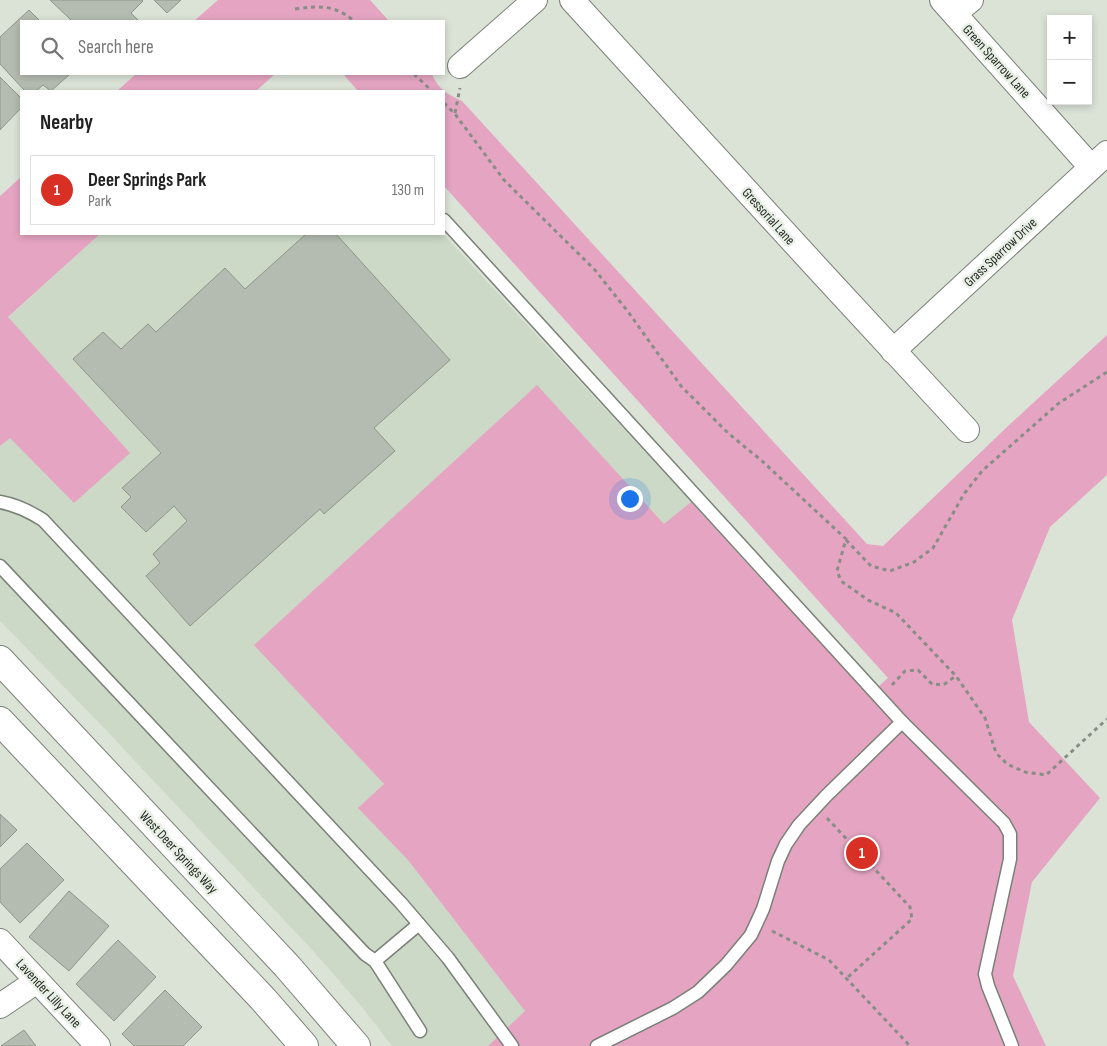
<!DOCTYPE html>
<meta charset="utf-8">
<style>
body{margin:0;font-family:"Sofia Sans Condensed",sans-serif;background:#f6f6f6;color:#222}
.controls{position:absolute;right:15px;top:15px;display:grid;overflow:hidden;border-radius:0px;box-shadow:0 2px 8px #0003}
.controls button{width:45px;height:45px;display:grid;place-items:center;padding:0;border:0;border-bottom:1px solid #e0e0e0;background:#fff;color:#222;font:25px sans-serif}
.you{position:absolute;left:629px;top:498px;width:18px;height:18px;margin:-12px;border:4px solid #fff;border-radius:50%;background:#1a73e8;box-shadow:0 0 0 8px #1a73e833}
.badge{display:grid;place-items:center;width:32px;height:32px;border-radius:50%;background:#d93025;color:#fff;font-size:16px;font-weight:700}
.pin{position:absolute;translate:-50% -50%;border:2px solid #fff;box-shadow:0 1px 5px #0006}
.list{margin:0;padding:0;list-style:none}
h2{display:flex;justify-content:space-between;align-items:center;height:65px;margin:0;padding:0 20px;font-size:21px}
h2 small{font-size:16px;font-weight:400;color:#767676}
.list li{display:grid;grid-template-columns:32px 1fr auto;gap:15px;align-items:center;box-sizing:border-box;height:70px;margin:0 10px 10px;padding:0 10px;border:1px solid #e0e0e0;border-radius:0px}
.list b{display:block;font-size:19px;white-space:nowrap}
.list p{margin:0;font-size:16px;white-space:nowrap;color:#767676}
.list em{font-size:16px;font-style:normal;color:#767676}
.icon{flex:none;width:28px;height:28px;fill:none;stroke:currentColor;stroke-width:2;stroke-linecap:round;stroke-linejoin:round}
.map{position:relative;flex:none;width:1107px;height:1046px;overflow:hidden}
.search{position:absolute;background:#fff;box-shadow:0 2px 8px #0003;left:20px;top:20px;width:425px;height:55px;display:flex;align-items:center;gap:12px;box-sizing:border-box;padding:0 18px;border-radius:0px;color:#767676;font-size:19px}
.panel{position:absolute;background:#fff;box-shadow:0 2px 8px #0003;left:20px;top:90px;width:425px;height:145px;border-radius:0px}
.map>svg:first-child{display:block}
.built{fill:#ccd9c7}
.green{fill:#e5a5c2}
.building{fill:#b4bbb0;stroke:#8e968b}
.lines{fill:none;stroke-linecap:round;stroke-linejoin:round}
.lane-casing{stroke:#7a8177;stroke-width:15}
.street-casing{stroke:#7a8177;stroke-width:26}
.secondary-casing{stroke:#7a8177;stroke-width:30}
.path{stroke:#888d85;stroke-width:3;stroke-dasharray:4 4;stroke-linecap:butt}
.lane{stroke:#fff;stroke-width:12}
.street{stroke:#fff;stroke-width:24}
.secondary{stroke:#fff;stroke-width:28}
.labels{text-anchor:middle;stroke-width:5;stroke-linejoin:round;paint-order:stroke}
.street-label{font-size:14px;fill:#272a25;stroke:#e8f0e5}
</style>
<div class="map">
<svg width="1107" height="1046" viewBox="0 0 1107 1046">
<rect width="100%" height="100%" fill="#dbe3d7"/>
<path class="built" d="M100,234h343l427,461 -382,351h-96l-30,-39 -47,-54 -209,-223 -106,-109v-296z"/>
<g class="green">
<path d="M218,0h152l19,21h-195z"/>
<path d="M136,74h139l-19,17h-139z"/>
<path d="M343,74h89c6,15 15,20 30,27l405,443 16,2 125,-120 99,-91v140l-57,52 -38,93 17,102 71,76 -68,84 -19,94 33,70h-558l37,-35 -117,-151 -50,-52 26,-24 -130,-139 283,-260 127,139 27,-22 178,193 19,-17 -444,-492v-95h-86z"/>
<path d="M21,177v57h79l-92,83 122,136 -56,50 -64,-65 -10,8v-250z"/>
</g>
<g class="building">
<path d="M50,0h92l1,1 -12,12 8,8h-67z"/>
<path d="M154,0h27l-14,13z"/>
<path d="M29,10l11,11h-19v53h49l-19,17 -8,-6 -7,6h-11l-25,-27v-27z"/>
<path d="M0,77l21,21v10l-21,22z"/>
<path d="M306,234h30l114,126 -76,68 21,23 -71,63 -4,-5 -130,117 -44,-50 14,-13 -7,-9 34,-33 -13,-15 -28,26 -25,-25 10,-10 -9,-9 39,-35 -88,-94 30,-27 18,17 27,-25 8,8 69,-64 20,21z"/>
<path d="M0,814l17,16 -17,17z"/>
<path d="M27,843l37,37 -44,43 -20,-21v-33z"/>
<path d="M69,891l40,35 -40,45 -40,-34z"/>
<path d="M118,940l38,37 -42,44 -38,-37z"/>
<path d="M165,990l37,37 -19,19h-49l-12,-12z"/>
<path d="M24,1030l12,16h-35z"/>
</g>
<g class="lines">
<defs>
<g id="lane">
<path d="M444,220l458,502 102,101 6,11v25l-25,115 3,12 24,60"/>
<path d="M0,502c17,3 29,9 43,18l358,383 47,55 64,88"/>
<path d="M0,566l365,388 10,7 45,70"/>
<path d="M375,961l44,-37"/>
<path d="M597,1046l76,-38 25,-16 28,-27 25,-30 12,-26 15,-48 8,-17 13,-19 27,-29 76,-74"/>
</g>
<g id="street">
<path d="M572,0l247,270 148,160"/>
<path d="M942,0l149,167"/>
<path d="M955,13l16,-13"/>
<path d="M460,66l75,-66"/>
<path d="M893,351l214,-198"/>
<path d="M0,941l98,105"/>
<path d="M0,1006l37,-25"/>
</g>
<g id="secondary">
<path d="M0,660l287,306 69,80"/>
<path d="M0,721l263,278 41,47"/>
</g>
</defs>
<use href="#lane" class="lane-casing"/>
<use href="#street" class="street-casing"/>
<use href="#secondary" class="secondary-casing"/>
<g class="path">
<path d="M295,9c24,-3 39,-5 59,12"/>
<path d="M414,74l18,17"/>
<path d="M444,103l11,11 49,66 91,90 34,43 52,73 47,47 34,28 84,78 -9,32 4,10 27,19 28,13 60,63 29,42 11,35 11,11 18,8 21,3 61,-56"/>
<path d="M455,113l5,-25"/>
<path d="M846,540l25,26 19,5 24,-9 19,-14 31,-54 18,-23 77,-68 48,-31"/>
<path d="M892,685l13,-14 13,-1 14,14 11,1 13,-9"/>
<path d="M827,818l83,89 2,12 -65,59"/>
<path d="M772,931l57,29 81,86"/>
</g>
<use href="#lane" class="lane"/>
<use href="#street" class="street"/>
<use href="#secondary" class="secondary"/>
</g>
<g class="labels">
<g class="street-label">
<text transform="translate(997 61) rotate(48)" y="5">Green Sparrow Lane</text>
<text transform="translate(769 216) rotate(48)" y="5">Gressorial Lane</text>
<text transform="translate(1000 252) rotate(-43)" y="5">Grass Sparrow Drive</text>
<text transform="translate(179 852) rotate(47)" y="5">West Deer Springs Way</text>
<text transform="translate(49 993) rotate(47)" y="5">Lavender Lilly Lane</text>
</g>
</g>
</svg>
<div class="controls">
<button>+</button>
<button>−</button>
</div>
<div class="you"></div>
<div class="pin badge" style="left:862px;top:853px">1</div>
<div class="search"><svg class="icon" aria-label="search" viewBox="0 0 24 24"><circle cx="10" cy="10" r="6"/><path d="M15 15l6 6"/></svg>Search here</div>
<section class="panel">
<h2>Nearby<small></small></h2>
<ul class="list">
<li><span class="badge">1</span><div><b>Deer Springs Park</b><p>Park</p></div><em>130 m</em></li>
</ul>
</section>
</div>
